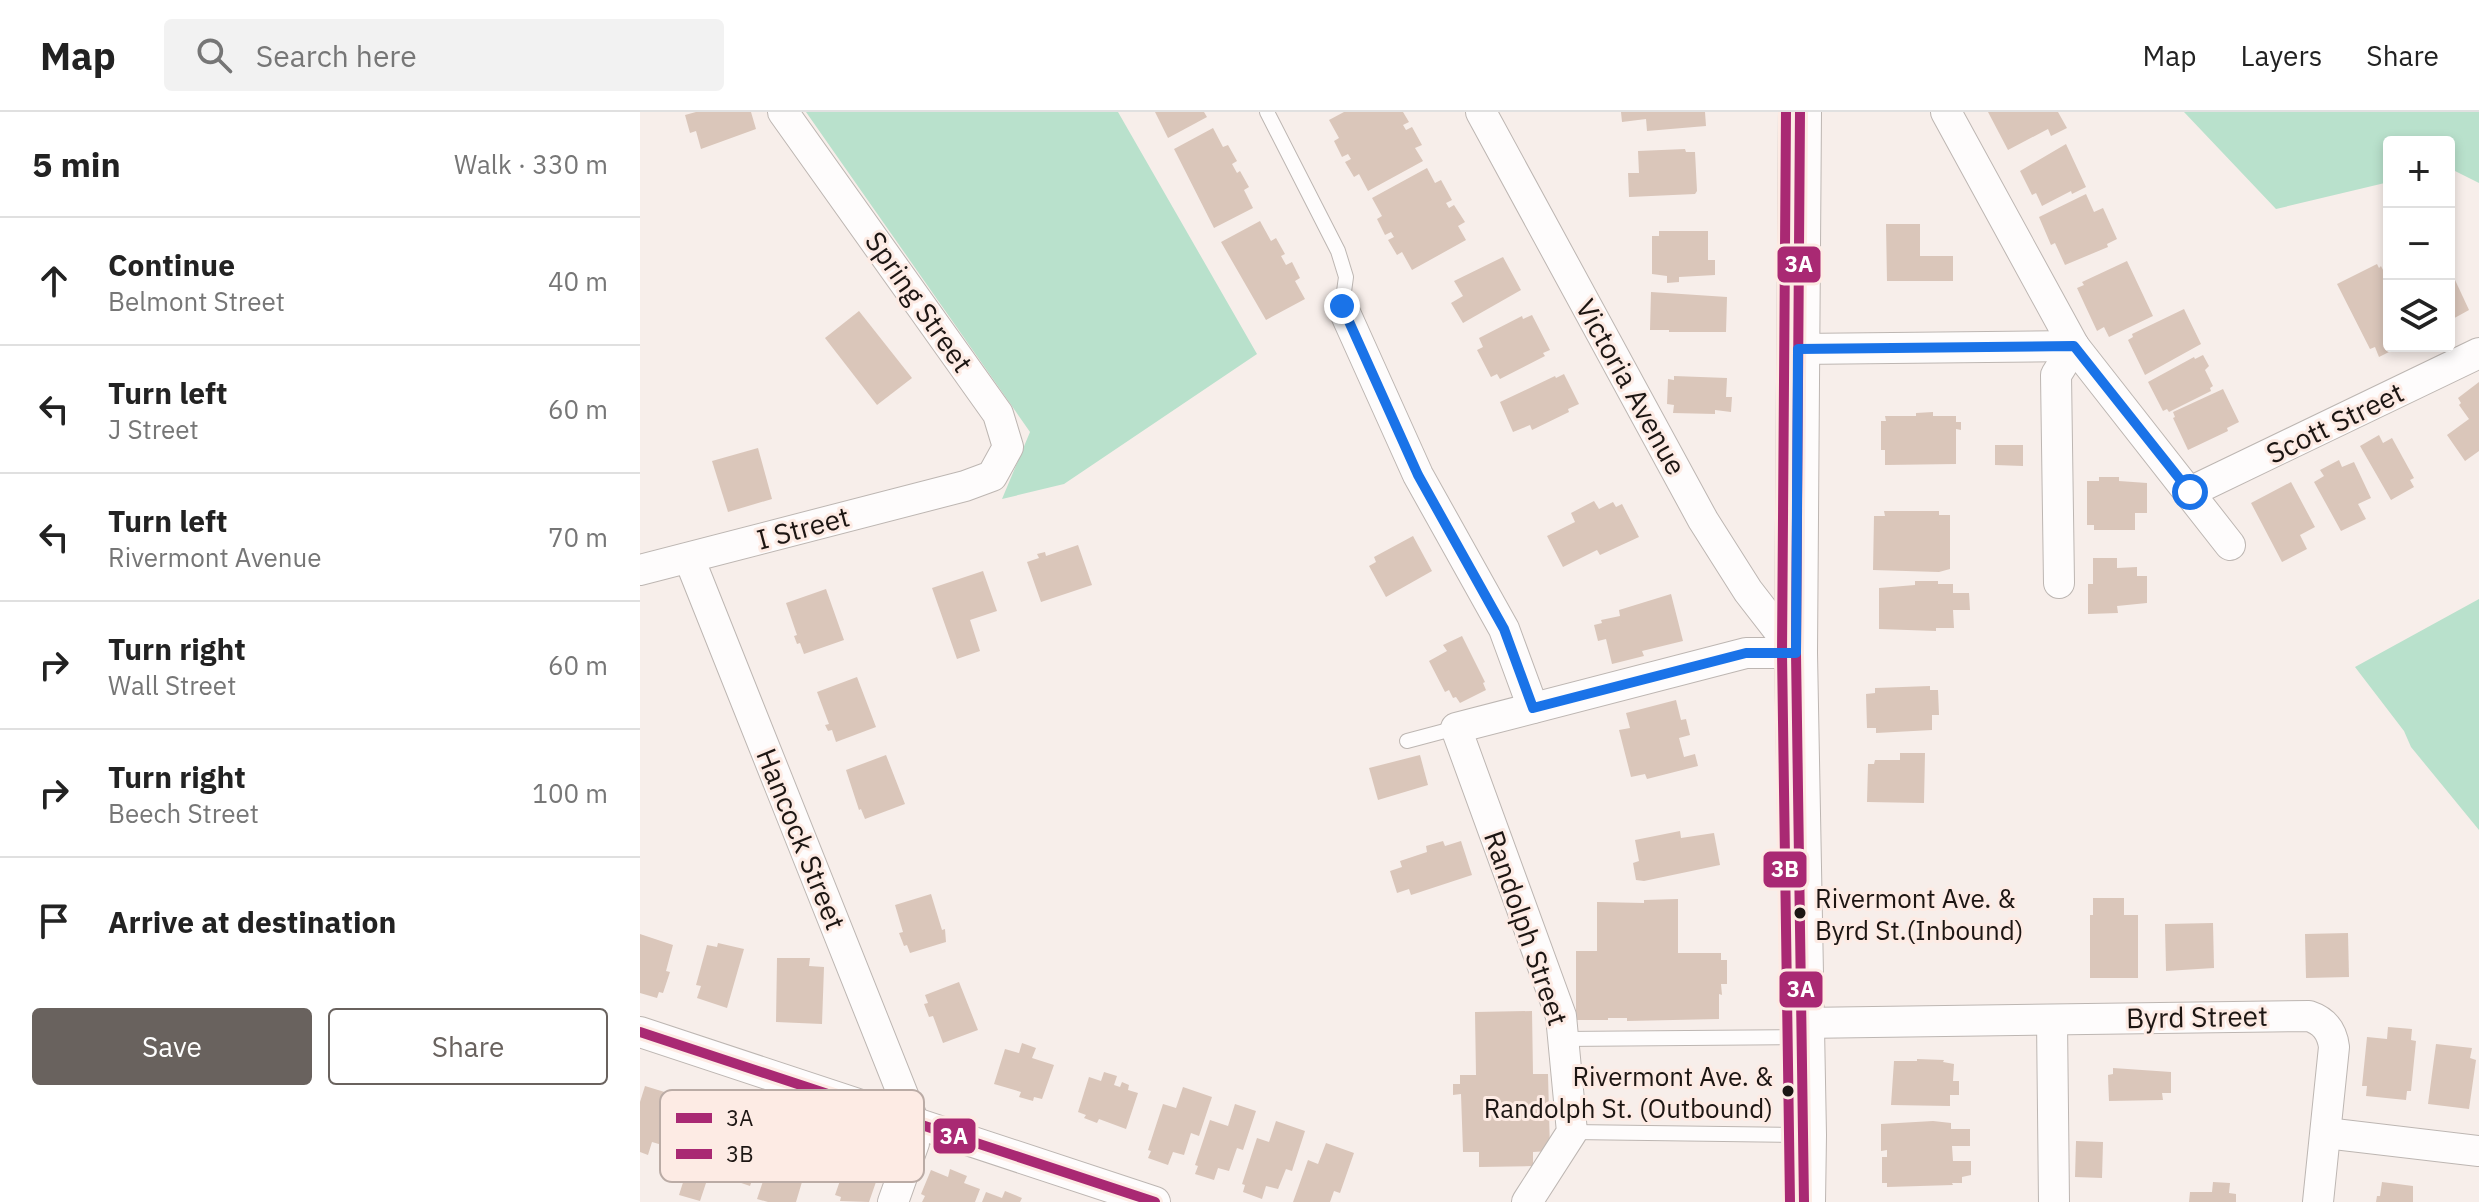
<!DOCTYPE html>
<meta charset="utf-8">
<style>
body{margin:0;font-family:"IBM Plex Sans",sans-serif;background:#f2f2f2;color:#222}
.controls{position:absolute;right:24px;top:24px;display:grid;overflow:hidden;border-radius:8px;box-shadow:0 4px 12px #0003}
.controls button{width:72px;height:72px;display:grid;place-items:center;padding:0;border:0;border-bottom:2px solid #e0e0e0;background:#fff;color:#222;font:40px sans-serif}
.stop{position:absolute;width:24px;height:24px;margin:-18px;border:6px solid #1a73e8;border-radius:50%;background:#fff}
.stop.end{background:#1a73e8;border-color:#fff;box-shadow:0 2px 8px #0008}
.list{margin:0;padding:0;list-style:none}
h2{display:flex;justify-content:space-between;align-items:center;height:104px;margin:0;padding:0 32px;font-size:34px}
h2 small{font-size:26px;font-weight:400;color:#767676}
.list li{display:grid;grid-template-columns:52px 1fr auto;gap:24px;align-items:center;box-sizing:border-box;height:128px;padding:0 32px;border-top:2px solid #e0e0e0}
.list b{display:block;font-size:30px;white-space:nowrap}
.list p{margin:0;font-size:26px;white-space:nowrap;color:#767676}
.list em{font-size:26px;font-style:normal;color:#767676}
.actions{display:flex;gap:16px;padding:24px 32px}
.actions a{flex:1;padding:18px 0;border:2px solid #69625e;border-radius:8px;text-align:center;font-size:28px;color:#69625e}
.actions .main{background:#69625e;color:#fff}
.icon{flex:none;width:44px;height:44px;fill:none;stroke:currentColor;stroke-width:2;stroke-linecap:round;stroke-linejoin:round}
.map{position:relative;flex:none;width:1839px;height:1090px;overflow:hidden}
header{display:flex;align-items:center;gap:48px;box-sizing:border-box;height:112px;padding:0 40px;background:#fff;border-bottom:2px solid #e0e0e0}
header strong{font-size:38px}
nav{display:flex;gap:44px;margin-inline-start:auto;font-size:28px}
.search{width:560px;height:72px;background:#f2f2f2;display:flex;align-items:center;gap:20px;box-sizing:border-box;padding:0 28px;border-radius:8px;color:#767676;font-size:30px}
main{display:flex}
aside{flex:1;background:#fff}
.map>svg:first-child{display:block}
.green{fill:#b9e1cc}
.building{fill:#dac6ba}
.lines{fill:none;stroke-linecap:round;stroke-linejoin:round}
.service-casing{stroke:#bdb6b2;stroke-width:16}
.minor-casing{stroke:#bdb6b2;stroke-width:32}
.secondary-casing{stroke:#bdb6b2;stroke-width:44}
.service{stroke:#fefcfc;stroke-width:14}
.minor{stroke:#fefcfc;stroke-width:30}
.secondary{stroke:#fefcfc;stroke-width:42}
.bus-1-casing{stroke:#fdebe4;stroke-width:16}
.bus-2-casing{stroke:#fdebe4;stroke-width:16}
.bus-1{stroke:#a92973;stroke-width:10}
.bus-2{stroke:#a92973;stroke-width:10}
.route{stroke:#1a73e8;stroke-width:10}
.bus-dot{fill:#1d1613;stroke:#fdebe4;stroke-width:3}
.labels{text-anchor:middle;stroke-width:6;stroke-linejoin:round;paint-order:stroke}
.bus-label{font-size:26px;fill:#1d1613;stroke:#fdebe4;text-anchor:start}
.street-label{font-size:28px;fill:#1d1613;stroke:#fdebe4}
.key{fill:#fdebe4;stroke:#baaba5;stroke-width:2}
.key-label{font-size:22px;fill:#1d1613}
.line-badge{stroke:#fdebe4;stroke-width:3}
.badge-label{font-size:22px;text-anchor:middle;font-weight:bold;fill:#fff}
</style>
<header>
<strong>Map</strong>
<div class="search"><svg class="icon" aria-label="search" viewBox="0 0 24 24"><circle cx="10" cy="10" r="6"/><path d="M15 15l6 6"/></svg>Search here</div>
<nav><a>Map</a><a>Layers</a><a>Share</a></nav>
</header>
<main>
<aside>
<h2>5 min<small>Walk · 330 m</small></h2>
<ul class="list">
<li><svg class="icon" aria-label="ahead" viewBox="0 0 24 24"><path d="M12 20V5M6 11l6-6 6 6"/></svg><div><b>Continue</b><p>Belmont Street</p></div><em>40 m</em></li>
<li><svg class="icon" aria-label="left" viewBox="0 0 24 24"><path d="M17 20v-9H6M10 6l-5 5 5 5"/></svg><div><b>Turn left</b><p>J Street</p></div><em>60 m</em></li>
<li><svg class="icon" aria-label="left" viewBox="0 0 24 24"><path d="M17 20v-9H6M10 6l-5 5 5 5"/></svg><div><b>Turn left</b><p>Rivermont Avenue</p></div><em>70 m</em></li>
<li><svg class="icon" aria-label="right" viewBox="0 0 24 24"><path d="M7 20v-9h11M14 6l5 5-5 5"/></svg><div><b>Turn right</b><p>Wall Street</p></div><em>60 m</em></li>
<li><svg class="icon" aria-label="right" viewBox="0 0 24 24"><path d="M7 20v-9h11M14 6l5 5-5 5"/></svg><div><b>Turn right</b><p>Beech Street</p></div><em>100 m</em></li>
<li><svg class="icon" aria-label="arrive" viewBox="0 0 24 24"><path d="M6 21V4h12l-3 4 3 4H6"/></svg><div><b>Arrive at destination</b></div></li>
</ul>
<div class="actions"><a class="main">Save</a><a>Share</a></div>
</aside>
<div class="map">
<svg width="1839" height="1090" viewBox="0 0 1839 1090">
<rect width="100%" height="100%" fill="#f7eeea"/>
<g class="green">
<path d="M166,0h312l139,242 -193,130 -62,15 28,-67z"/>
<path d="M1544,0h295v71l-30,-15v-26h-60v40l-113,27z"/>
<path d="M1839,487v231l-68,-83 -7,-16 -49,-64z"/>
</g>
<g class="building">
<path d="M56,0h55l5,17 -55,20 -5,-18 -6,2 -5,-18z"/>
<path d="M515,0h49l3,5 -39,21z"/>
<path d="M704,0h59l6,10 -6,3 3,5 6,-3 10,18 -7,3 8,13 -55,30 -9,-17 -5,3 -9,-15 6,-3 -3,-5 -6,3 -8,-16 5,-3 -10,-18z"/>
<path d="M981,0h84l1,14 -59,5 -1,-12 -24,3z"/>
<path d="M1348,0h70l9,16 -16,8 -3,-7 -40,21z"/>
<path d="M573,16l10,19 5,-2 9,16 -5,3 5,9 3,-2 9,16 -5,3 9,18 -39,20 -40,-79z"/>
<path d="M1426,32l20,43 -14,7 -1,-3 -29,15 -6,-13 -4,2 -12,-24z"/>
<path d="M1045,37l1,3h9l2,39 -2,3 -66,3 -1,-24h11l-1,-22z"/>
<path d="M787,56l8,15 6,-3 11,20 -6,3 3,5 5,-3 11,17 -7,4 8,14 -54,30 -10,-18 -5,3 -9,-15 6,-3 -3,-5 -6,3 -8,-16 5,-3 -10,-18z"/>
<path d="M1446,82l8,18 9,-4 14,31 -10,5 1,3 -43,18 -10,-22 -4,2 -12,-28z"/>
<path d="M620,109l11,20 5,-3 9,16 -4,2 5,9 6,-3 8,16 -5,3 10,18 -39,21 -45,-78z"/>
<path d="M1246,112h34v32h33v25h-66z"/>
<path d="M1019,119h49v29h7v15l-36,2v5l-12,1v-7l-15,-2v-38h7z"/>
<path d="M863,145l18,33 -58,33 -12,-20 12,-7 -9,-15z"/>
<path d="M1487,149l26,55 -44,21 -5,-10 -7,4 -20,-43 7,-3 -2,-3z"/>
<path d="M1737,152l2,4 2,-2 8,16v64h12l-22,11 -4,-10 -5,2 -33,-65z"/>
<path d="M1809,155l20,43 -20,11z"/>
<path d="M1011,180l76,5 -1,35h-57v-2h-19z"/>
<path d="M1544,197l17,35 -56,31 -17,-35 5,-3 -1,-3z"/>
<path d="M219,199l53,67 -35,27 -52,-67z"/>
<path d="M892,203l18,35 -7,3 2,3 -45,23 -3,-5 -6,3 -14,-27 6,-3 -4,-9 43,-22 1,3z"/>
<path d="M1563,243l6,11 -4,4 8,16 -3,2 1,3 -42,21 -2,-3 -4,2 -15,-29 46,-25 1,2z"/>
<path d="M924,262l15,30 -11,5 1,3 -37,18 -2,-5 -17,7 -13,-30 55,-26 1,2z"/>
<path d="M1034,264l53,2 -1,19h6l-1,15 -16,-2v4l-42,-1 1,-8 -7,-1 1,-25 6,1z"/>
<path d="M1839,270v69l-14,10 -18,-26 22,-16 -10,-14 2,-2 -3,-5z"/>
<path d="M1583,277l16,33 -12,6 1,3 -40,19 -15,-32 2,-1 -2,-5z"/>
<path d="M1293,300v4h23v6h5v8l-5,-1v35l-71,1v-15h-4v-29h5l-1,-5h31v-3z"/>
<path d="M1739,323l4,8 9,-5 22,40 -4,2 4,7 -23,13 -31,-54z"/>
<path d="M1355,333h28v21l-28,-1z"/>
<path d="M118,336l14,51 -44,13 -16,-51z"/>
<path d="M1699,348l3,7 12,-5 17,36 -13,6 8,15 -25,12 -27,-49 10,-6 -4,-6z"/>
<path d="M1459,365h20v4l28,2v30h-12v17h-41v-5h-7v-44h12z"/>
<path d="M1651,370l24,45 -15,8 7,14 -25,13 -31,-59z"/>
<path d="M954,389l5,8 14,-7 3,5 6,-3 17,33 -39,18 -3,-5 -34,17 -16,-31 28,-14 -4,-9z"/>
<path d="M1244,399h55v4h11v54l-11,3 -66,-2 1,-54h11z"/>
<path d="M773,424l19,35 -46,26 -17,-31 7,-4 -2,-5z"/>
<path d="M438,433l14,40 -51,17 -14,-40 12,-4 -2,-4 8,-2 1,4z"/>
<path d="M1453,446h24v10l20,-1v9h10v27l-30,3 1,7 -30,1v-30h5z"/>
<path d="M343,459l14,40 -27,9 10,31 -23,8 -25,-71z"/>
<path d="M1275,469h23v3h15v9h16l1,17h-17l1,18h-18v3l-57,-2v-41l36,-3z"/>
<path d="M186,477l18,51 -40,14 -4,-11 -3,1 -3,-8 3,-1 -11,-32z"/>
<path d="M1031,482l12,47 -41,10 2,5 -32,8 -6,-25 -8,2 -4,-16 8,-2 -1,-3 19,-4 -1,-6z"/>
<path d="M822,524l23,46 -2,1 3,7 -26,13 -4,-6 -3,1 -4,-8 -4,2 -16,-31 18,-10 -4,-6z"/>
<path d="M217,565l19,50 -40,15 -4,-12 -4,1 -3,-6 4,-1 -12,-32z"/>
<path d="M1290,574v4h8l1,25h-7v15l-56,3v-5h-9l-1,-34 9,-1v-5z"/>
<path d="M1036,588l5,20 5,-1 4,16 -11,3 5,19 11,-3 3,12 -51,13 -2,-5 -14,3 -12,-47 11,-2 -4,-15z"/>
<path d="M1260,641h25l-1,50 -57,-1 1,-38h6l1,-4h25z"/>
<path d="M246,643l19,49 -40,15 -4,-10 -2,1 -13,-40z"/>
<path d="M780,643l8,30 -50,15 -9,-32z"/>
<path d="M1040,719l1,7 33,-5 6,32 -76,16 -8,-1 -3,-17 6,-2 -4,-21z"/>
<path d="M803,729l2,5 16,-5 11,34 -61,20 -2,-6 -12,4 -7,-22 12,-4 -2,-6 27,-9 -1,-6z"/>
<path d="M291,782l11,36 3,-1 1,13 -36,11 -3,-8 -3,1 -5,-13 4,-1 -8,-27z"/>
<path d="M1453,786h31v17h14v63h-48v-63h3z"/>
<path d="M1038,787v54h43v7h6v24h-6l1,11 -3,-1v25l-92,2v-3h-19v2h-32v-69h21v-49l47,1v-3z"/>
<path d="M1573,811l1,45 -48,3 -1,-47z"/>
<path d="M1708,821l1,44 -43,1 -1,-44z"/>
<path d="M0,822l33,11 -7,26 4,1 -7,21 -4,-1 -2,6 -17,-5z"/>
<path d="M78,831l26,6 -17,59 -30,-10 4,-12 -5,-1 11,-40 10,2z"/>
<path d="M137,846h33l-1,8 15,1 -2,57 -46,-2z"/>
<path d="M319,870l19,48 -35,13 -10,-27 -4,1 -5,-13 4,-1 -3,-8z"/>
<path d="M892,899l1,63h15l2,77 -17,1v14l-54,1v-15h-16l-2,-58 -8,1v-11h7v-9h16l-1,-63z"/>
<path d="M1748,915l24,2 -1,11 5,1 -5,50h-4l-1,9 -40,-4 1,-10h-5l5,-49 20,2z"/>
<path d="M382,931l14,5 -4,10 22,7 -12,34 -8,-2 -1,4 -14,-4 2,-5 -27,-8 11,-35 14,4z"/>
<path d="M1796,932l36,4 -2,10 6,2 -7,49 -41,-5z"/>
<path d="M1277,947l27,1 -1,2 11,2 -1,17h6v14h-9v11l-59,-1 3,-44h23z"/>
<path d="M1473,956l58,4v21h-9l1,7 -54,1 -1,-26 5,-1z"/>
<path d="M464,960l13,4 -3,9 6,2 2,-5 7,3 -1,5 10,3 -12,36 -27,-10 -2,4 -13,-5 2,-3 -8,-3 11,-35 12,4z"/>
<path d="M5,974l39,12 -15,49 -17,-5 -4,13 -8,-3v-50z"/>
<path d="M543,975l29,10 -13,39 -8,-3 -7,22 -11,-3 -5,13 -20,-7 3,-7 -3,-1 15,-46 13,4z"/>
<path d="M53,985l34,11 -1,4 3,1 -16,49 -10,-4 -1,4 10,3 -12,36 -21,-6 7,-22 -16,-6z"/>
<path d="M595,992l21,7 -13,39 -6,-2 -8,23 -11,-3 -4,12 -19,-6 3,-8 -3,-1 15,-45 18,6z"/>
<path d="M97,997l34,11 -3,7 2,1 -20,58 -35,-12 3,-14z"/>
<path d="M636,1009l29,10 -13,40 -6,-2 -8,20 -12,-3 -4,13 -19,-7 2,-7 -3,-1 15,-46 12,4z"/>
<path d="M1293,1009l18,2v6h19v17h-18l1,15h18v14l-9,2v6h-10l1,2 -66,2v-4h-5v-26h5v-7l-6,1v-27z"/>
<path d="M141,1016l17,9 3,-7 15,5 -20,67h-28l-11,-3z"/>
<path d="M189,1016l32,8 2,-6 28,9 -22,63 -29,-1 1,-4 -6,-2 8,-23 -26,-5z"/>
<path d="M1436,1029l27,1 -1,36 -27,-1z"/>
<path d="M686,1031l28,10 -14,40 -6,-2 -4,11h-37l15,-42 10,4z"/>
<path d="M310,1057l17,7 -3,7 16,6 -5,13h-53l3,-6 -4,-2 10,-24 17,7z"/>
<path d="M1573,1070l17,1 -1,10 7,1v8h-47l1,-10h22z"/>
<path d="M1742,1070l31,4v16h-37l1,-6h3z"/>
<path d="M365,1079l17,7 -2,4h-38l4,-10 16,6z"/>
</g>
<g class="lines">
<defs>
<g id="service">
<path d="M627,0l71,139 8,26 -4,29"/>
<path d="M767,629l49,-13"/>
<path d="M923,927l235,-2"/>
<path d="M932,1020l228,3"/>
</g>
<g id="minor">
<path d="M841,0l222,408 45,71 48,62"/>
<path d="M1306,0l128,234 156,199"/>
<path d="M702,194l76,169 86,154 29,79"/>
<path d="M1158,237l276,-3"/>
<path d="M1550,380l289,-139"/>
<path d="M49,446l224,562 1,23 -21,59"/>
<path d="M0,458l325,-84 27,-10 16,-29 -10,-33 -215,-302"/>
<path d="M1419,471l-3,-208 18,-29"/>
<path d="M1412,908l2,182"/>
<path d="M1162,911l507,-7c15,5 23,15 25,31l-16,155"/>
<path d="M0,920l515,170"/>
<path d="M1686,1021l153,18"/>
<path d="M887,1090l45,-70 -11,-116 -105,-288 290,-75h50"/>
</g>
<path id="secondary" d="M1160,0l-4,541 9,482 -1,67"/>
</defs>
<use href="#service" class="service-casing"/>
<use href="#minor" class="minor-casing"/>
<use href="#secondary" class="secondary-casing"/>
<use href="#service" class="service"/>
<use href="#minor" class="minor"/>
<use href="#secondary" class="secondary"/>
<defs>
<g id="bus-1">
<path d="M1160,0l-4,541 8,549"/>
<path d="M0,920l515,170"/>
</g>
<path id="bus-2" d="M1146,0l-4,541 8,549"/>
</defs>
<use href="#bus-1" class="bus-1-casing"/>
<use href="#bus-2" class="bus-2-casing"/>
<use href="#bus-1" class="bus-1"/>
<use href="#bus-2" class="bus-2"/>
</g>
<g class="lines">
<path class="route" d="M702,194l76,169 86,154 29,79 213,-55h50l2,-304 276,-3 116,146"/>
</g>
<g class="bus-dot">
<circle cx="1160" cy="801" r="7"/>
<circle cx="1148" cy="979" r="7"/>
</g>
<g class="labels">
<g class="bus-label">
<text x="1175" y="796">Rivermont Ave. &amp;<tspan x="1175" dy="32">Byrd St.(Inbound)</tspan></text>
<text x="1133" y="974" text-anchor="end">Rivermont Ave. &amp;<tspan x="1133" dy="32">Randolph St. (Outbound)</tspan></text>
</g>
<g class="street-label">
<text transform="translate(279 190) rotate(55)" y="10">Spring Street</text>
<text transform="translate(991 275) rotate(61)" y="10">Victoria Avenue</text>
<text transform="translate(1695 311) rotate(-26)" y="10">Scott Street</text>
<text transform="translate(163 416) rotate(-15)" y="10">I Street</text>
<text transform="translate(161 727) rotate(68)" y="10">Hancock Street</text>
<text transform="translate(886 816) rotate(71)" y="10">Randolph Street</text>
<text transform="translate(1557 905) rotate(-1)" y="10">Byrd Street</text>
</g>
</g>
<rect x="20" y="978" width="264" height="92" rx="12" class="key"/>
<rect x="36" y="1001" width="36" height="10" fill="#a92973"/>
<rect x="36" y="1037" width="36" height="10" fill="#a92973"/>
<g class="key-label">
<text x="86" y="1014">3A</text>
<text x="86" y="1050">3B</text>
</g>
<g class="line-badge">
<rect x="1136" y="133" width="46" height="39" rx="8" fill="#a92973"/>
<rect x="1122" y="738" width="46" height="39" rx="8" fill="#a92973"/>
<rect x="1138" y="858" width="46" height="39" rx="8" fill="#a92973"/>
<rect x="292" y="1005" width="45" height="38" rx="8" fill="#a92973"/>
</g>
<g class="badge-label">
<text x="1159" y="160">3A</text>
<text x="1145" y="765">3B</text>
<text x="1161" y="885">3A</text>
<text x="314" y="1032">3A</text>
</g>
</svg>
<div class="controls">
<button>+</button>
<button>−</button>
<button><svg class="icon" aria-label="layers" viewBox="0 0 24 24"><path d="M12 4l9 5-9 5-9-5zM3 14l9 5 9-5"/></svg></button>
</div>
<div class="stop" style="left:1550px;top:380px"></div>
<div class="stop end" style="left:702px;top:194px"></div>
</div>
</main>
